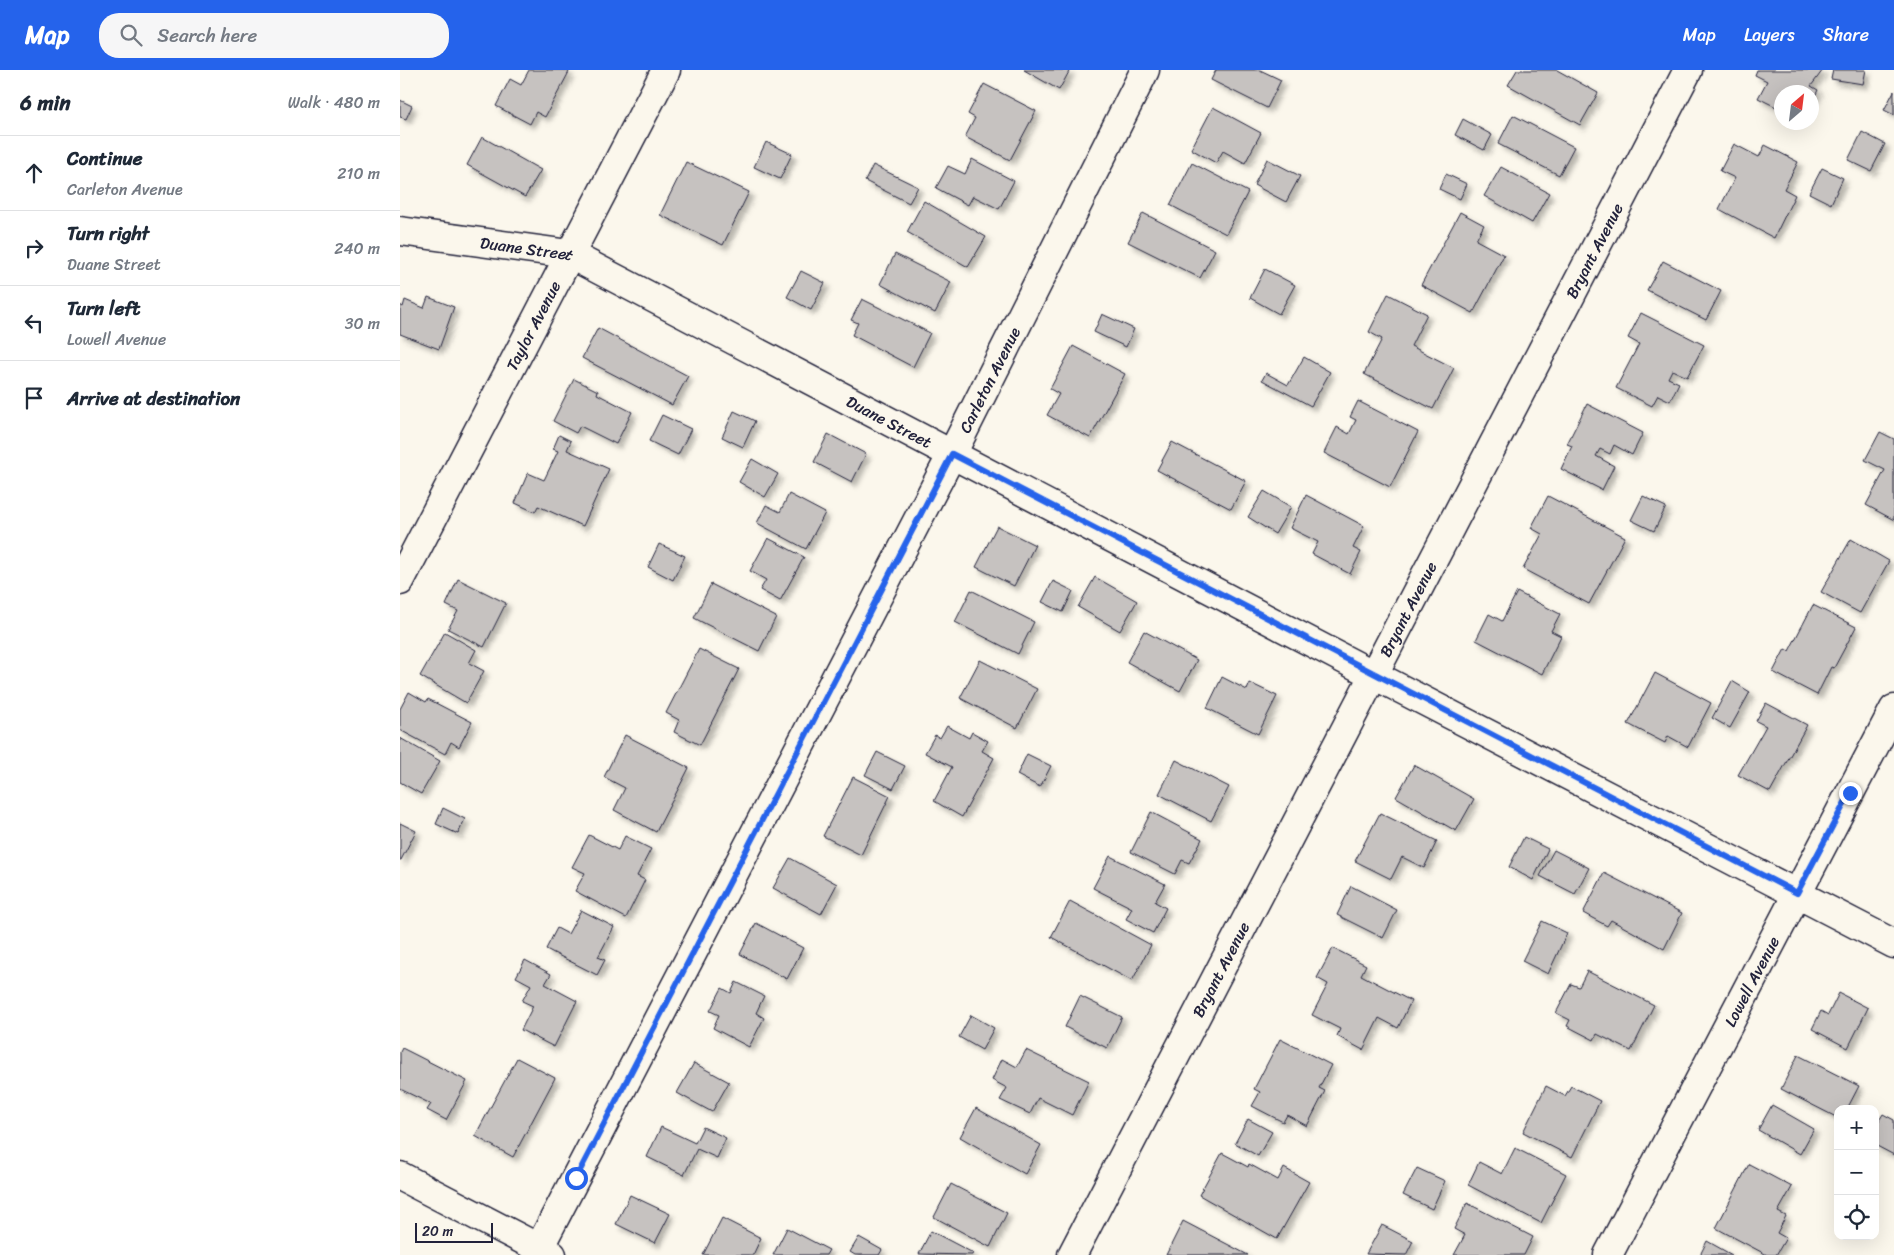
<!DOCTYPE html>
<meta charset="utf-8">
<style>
body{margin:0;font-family:Sriracha,sans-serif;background:#f6f6f7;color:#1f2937}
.controls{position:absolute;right:15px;bottom:15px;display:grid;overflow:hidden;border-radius:10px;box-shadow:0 5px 20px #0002}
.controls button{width:45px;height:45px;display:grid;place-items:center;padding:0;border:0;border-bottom:1px solid #e0e1e3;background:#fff;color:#1f2937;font:25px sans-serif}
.compass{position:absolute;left:1374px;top:15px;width:45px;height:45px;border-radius:50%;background:#fff;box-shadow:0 5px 20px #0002;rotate:28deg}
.scale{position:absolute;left:15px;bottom:12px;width:78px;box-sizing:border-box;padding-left:5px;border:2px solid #22223b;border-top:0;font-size:14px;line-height:18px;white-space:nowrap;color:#22223b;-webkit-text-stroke:4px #fbf7ec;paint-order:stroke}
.stop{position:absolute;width:15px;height:15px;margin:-11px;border:4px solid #2563eb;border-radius:50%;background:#fff}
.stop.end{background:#2563eb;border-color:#fff;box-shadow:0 1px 5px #0008}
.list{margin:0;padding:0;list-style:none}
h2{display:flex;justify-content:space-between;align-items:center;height:65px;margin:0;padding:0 20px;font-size:21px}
h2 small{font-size:16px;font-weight:400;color:#747a83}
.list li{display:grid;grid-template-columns:32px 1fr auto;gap:15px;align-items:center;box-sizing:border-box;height:75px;padding:0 20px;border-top:1px solid #e0e1e3}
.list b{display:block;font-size:19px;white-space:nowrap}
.list p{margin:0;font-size:16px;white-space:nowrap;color:#747a83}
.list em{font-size:16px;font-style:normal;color:#747a83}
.icon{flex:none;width:28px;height:28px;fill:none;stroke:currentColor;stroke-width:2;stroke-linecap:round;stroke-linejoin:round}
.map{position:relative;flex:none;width:1494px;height:1185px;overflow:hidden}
header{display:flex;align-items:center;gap:30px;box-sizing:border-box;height:70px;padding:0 25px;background:#2563eb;color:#fff}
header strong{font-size:24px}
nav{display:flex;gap:28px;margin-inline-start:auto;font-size:18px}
.search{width:350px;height:45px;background:#f6f6f7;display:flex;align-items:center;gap:12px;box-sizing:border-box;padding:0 18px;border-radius:20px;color:#747a83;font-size:19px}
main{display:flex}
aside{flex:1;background:#fff}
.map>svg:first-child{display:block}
.building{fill:#c6c2c0;stroke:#22223b;filter:url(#shadow)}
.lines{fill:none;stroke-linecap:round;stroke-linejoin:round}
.minor-casing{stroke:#22223b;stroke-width:31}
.minor{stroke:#fbf7ec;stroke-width:28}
.route{stroke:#2563eb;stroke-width:6}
.labels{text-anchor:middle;stroke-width:4.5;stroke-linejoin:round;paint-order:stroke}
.street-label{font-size:16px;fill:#22223b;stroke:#fbf7ec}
</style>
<header>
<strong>Map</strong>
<div class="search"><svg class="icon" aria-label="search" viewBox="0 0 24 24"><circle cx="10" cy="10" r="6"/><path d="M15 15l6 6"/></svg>Search here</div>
<nav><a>Map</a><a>Layers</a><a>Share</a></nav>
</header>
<main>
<aside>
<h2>6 min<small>Walk · 480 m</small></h2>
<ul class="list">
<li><svg class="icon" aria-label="ahead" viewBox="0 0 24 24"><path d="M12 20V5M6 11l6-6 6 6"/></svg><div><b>Continue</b><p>Carleton Avenue</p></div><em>210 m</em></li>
<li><svg class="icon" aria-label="right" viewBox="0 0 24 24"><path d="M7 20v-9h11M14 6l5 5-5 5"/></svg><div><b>Turn right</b><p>Duane Street</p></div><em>240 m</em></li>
<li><svg class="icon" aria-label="left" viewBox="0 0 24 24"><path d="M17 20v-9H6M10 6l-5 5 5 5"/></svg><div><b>Turn left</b><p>Lowell Avenue</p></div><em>30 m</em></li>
<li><svg class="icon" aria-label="arrive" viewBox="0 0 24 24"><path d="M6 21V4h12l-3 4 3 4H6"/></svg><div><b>Arrive at destination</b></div></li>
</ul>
</aside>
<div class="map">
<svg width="1494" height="1185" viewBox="0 0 1494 1185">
<defs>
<filter id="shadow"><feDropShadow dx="4.5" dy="4.5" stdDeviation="2.5" flood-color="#0004"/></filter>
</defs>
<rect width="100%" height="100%" fill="#fbf7ec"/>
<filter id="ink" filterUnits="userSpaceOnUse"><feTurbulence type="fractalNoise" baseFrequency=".02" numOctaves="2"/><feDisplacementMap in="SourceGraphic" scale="10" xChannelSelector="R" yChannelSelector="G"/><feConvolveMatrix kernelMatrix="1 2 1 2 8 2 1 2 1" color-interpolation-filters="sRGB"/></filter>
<g filter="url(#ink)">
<g class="building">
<path d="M129,0h36l4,2 -24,45 -9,-5 -6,12 -34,-18 14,-27 11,6z"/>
<path d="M624,0h46l-11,20z"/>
<path d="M816,0h44l21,10 -14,28 -56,-28z"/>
<path d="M1117,0h40l41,23 -18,32 -72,-40z"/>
<path d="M1357,0h66l-12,16 7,4 -6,12v-10h-30v18l-24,-12 9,-17 -12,-6z"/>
<path d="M1433,0h33l-3,14 -32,-5z"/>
<path d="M584,14l52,27 -26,49 -45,-23 10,-19 -7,-4z"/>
<path d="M1494,21v24l-10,-5z"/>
<path d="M0,30l12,6 -6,13 -6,-2z"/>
<path d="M813,37l48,26 -16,30 -22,-12 -7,12 -25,-14z"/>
<path d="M1113,45l61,32 -15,28 -61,-31z"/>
<path d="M1063,49l29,16 -8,15 -29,-15z"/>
<path d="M1462,62l23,12 -14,27 -23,-11z"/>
<path d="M82,67l59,33 -16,27 -58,-32z"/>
<path d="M366,72l26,12 -12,25 -26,-12z"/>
<path d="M1334,74l25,13 6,-12 33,17 -14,27 11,6 -21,43 -55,-29 16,-31 -15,-7z"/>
<path d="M572,89l42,22 -15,28 -26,-13 -5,9 -32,-17 12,-22 17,8z"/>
<path d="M867,89l33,17 -14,26 -32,-17z"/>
<path d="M286,92l63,30 -26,53 -63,-30z"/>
<path d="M792,93l56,29 -22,42 -56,-29z"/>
<path d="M473,95l45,22 -9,16 -44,-22z"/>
<path d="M1101,97l48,26 -17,30 -48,-27z"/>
<path d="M1422,98l21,10 -12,26 -22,-11z"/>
<path d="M1046,104l21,10 -7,15 -21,-10z"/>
<path d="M524,131l62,36 -18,30 -61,-35z"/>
<path d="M1060,142l24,13 -8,15 28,15 -31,58 -52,-28z"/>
<path d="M743,143l72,37 -15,28 -72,-36z"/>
<path d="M495,184l56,28 -16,31 -55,-29z"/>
<path d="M1263,191l58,30 -15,29 -59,-30z"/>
<path d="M865,199l30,16 -16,29 -29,-16z"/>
<path d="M401,201l24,12 -14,27 -24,-13z"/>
<path d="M988,224l39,20 -16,32 43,22 -21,41 -69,-35 18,-35 -13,-7z"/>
<path d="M28,227l26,10 -15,42 -39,-15v-29l3,2 2,-7 19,8z"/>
<path d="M462,229l68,34 -17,34 -61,-32 6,-12 -7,-3z"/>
<path d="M1241,243l63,32 -17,32 -15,-7 -4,8 11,5 -9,18 -12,-6 -6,11 -36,-18 23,-44 -11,-6z"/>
<path d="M702,244l32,15 -8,18 -32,-15z"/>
<path d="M198,258l90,48 -16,29 -90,-47z"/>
<path d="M673,276l52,28 -35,64 -43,-23 12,-21 -9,-5z"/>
<path d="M904,287l26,15 -19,34 -49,-26 4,-7 22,12z"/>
<path d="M174,309l24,12 -1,3 35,18 -16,32 -36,-18 -4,7 -23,-12z"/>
<path d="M958,331l60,31 -28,55 -66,-34 13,-26 12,7 7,-14 -6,-3z"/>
<path d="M1187,334l56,29 -11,22 -18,-10 -4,9 -10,-5 -4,7 18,10 -12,24 -41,-21 11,-23 -5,-2z"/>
<path d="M334,341l21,10 -12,26 -21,-10z"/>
<path d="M262,345l29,14 -13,26 -29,-14z"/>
<path d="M1480,362l14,7v81l-28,-15 19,-35 -20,-10z"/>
<path d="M428,364l38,20 -14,28 -38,-20z"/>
<path d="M159,365l12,6 -4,9 42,19 -26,57 -45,-20 -3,6 -20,-9 13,-30 16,7 14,-29 -5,-2z"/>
<path d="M772,372l74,39 -15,28 -74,-39z"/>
<path d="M352,389l26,15 -13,23 -26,-15z"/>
<path d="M864,421l27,16 -16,27 -27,-17z"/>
<path d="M389,424l36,19 -19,36 -49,-26 9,-18 14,7z"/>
<path d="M906,425l58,31 -11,22 8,4 -11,22 -38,-20 6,-12 -28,-14z"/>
<path d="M1148,426l77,41 -36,67 -66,-35 19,-35 -11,-6z"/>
<path d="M1243,426l23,11 -12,24 -23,-11z"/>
<path d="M597,456l38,19 -21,41 -38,-19z"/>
<path d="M368,468l36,19 -24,44 -20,-11 6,-10 -16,-9z"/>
<path d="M1451,469l38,22 -29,52 -39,-21z"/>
<path d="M259,474l26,12 -12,24 -25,-13z"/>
<path d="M695,507l42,24 -17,30 -42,-24z"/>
<path d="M58,509l48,24 -22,44 -36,-18 10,-18 -12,-6z"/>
<path d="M653,511l20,10 -10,21 -21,-10z"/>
<path d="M311,514l65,33 -17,34 -65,-33z"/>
<path d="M571,520l63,32 -16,32 -63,-32z"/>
<path d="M1117,522l43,22 -9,17 10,5 -19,38 -66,-34 13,-26 13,7z"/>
<path d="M1413,535l43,22 -22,41 -3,-1 -14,28 -44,-23 12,-23 4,2z"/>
<path d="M744,561l53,29 -17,31 -53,-29z"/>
<path d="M45,562l31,18 -7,13 15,8 -18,32 -46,-27z"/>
<path d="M299,579l40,20 -39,76 -26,-13 5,-12 -13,-7z"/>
<path d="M580,590l57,29 -20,39 -57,-30z"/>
<path d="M1255,603l56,30 -23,44 -20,-11 -3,7 -37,-19z"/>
<path d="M822,607l25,13 3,-7 27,13 -19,38 -51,-26z"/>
<path d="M1332,611l18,11 -20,36 -18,-10z"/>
<path d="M9,622l17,10 2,-3 44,23 -13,25 -8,-5 -6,12 -45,-24v-21z"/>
<path d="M1366,633l41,22 -37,67 -32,-17 28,-49 -10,-5z"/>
<path d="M547,656l22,12 3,-6 16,9 -6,10 12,7 -32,59 -28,-16 18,-34 -27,-14 10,-18 5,3z"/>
<path d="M225,665l64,33 -33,64 -42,-22 11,-22 -21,-11z"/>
<path d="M0,668l40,23 -19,33 -21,-12z"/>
<path d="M477,682l28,14 -12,23 -28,-14z"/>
<path d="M627,684l24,12 -11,21 -23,-12z"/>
<path d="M776,690l53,27 -18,34 -52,-27z"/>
<path d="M1014,695l60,34 -18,32 -60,-34z"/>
<path d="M453,707l37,19 -29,59 -38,-19z"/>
<path d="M43,738l22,11 -7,15 -22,-10z"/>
<path d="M751,742l51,27 -13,24 -7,-3 -7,14 -44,-22z"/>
<path d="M980,743l57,28 -13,27 -22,-11 -11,22 -36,-18z"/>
<path d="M0,753l16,8 -15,29h-1z"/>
<path d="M189,765l29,15 7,-14 26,13 -14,27 8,4 -19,38 -51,-27 10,-18 -13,-6z"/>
<path d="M1124,767l24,12 -15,31 -24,-13z"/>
<path d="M1154,780l35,18 -14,26 -35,-18z"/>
<path d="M710,786l55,28 -10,18 11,6 -13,25 -27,-14 6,-11 -39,-20z"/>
<path d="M390,788l47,26 -16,30 -48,-26z"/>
<path d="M1204,803l78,40 -18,36 -53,-29 -4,6 -24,-13z"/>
<path d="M951,816l46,24 -14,28 -46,-23z"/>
<path d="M670,831l81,44 -19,36 -81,-44z"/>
<path d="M181,840l33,17 -16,30 7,3 -8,15 -51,-26 11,-21 11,6z"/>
<path d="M1142,851l25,12 -19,41 -26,-13z"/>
<path d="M356,853l47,25 -16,31 -47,-25z"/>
<path d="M933,878l33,17 -5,10 50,26 -13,27 -19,-10 -16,32 -26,-14 3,-7 -28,-14 16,-31 -11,-6z"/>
<path d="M125,890l26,14 -6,10 32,17 -23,46 -33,-17 12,-24 -11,-5 9,-16 -15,-8z"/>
<path d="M1187,901l67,34 -23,46 -34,-17 -3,6 -27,-14 3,-6 -14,-7 15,-29 8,3z"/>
<path d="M336,912l28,14 -8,17 8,5 -15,29 -36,-19 6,-13 -9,-4 12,-23 9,5z"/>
<path d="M1439,923l29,15 -20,40 -36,-19 9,-18 7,4z"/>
<path d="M680,926l42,21 -15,31 -42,-21z"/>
<path d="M571,945l23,13 -12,22 -23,-13z"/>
<path d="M880,969l51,26 -12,23 6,3 -18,35 -20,-11 -4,7 -31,-16 8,-14 -6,-3z"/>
<path d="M2,978l65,33 -21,39 -19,-10 4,-6 -31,-15v-37z"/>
<path d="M626,980l63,31 -17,34 -34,-17 -8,16 -30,-14 7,-12 -15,-8 10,-21 15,8z"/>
<path d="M1398,985l61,31 -12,23h-9v9l-57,-29z"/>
<path d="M117,988l38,20 -42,79 -38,-21z"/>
<path d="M294,993l35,19 -17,30 -35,-19z"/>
<path d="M1146,1016l19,10 6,-10 29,15 -28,56 -49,-25z"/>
<path d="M1372,1035l42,24 -14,25 -42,-24z"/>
<path d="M576,1038l65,37 -16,29 -65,-37z"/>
<path d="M1483,1044l11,6v35l-19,-10v-18z"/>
<path d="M848,1049l24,13 -14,24 -23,-13z"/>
<path d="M261,1057l34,16 8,-16 23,11 -9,20 -20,-9 -13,26 -37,-18z"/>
<path d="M1115,1078l51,26 -25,49 -73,-38 11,-23 23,12z"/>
<path d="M822,1083l26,14 1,-3 29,16 6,-12 25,14 -32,57 -78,-44z"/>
<path d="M1349,1094l43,23 -14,25 8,4 -9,17 9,5 -10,17h-9l-51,-27z"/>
<path d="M1017,1098l28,13 -13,28 -29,-14z"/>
<path d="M551,1114l56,29 -17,34 -56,-30z"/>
<path d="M230,1125l40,19 -15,29 -39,-19z"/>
<path d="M1067,1133l66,34 -9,18h-70l11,-20 -11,-6z"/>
<path d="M322,1148l39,20 -8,17h-50z"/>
<path d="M783,1151l65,34h-82z"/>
<path d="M982,1155l31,16 -7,14 -40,-1z"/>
<path d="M387,1158l42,22 -3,5h-53z"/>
<path d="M531,1161l42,22 -1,2 -53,-1z"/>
<path d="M459,1167l23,13 -3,5h-24l-5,-3z"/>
<path d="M1307,1171l25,14h-32z"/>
</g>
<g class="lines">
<defs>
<g id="minor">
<path id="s1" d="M0,161l169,23 805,421 520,269"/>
<path id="s2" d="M0,511l266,-511"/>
<path d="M0,1106l152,79"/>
<path id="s3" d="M139,1178l413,-794 193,-384"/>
<path id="s4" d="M672,1185l616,-1185"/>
<path id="s5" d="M1208,1185l286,-546"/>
</g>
</defs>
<use href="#minor" class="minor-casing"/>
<use href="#minor" class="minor"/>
</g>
</g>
<g class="lines" filter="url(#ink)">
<path class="route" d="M176,1108l376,-724 845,439 53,-100"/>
</g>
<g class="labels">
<g class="street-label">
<text dy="6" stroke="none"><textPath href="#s1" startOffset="128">Duane Street</textPath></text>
<text dy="6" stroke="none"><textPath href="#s4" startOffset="1132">Bryant Avenue</textPath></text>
<text dy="6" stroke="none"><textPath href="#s2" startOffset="288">Taylor Avenue</textPath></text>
<text dy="6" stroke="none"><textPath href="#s3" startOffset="978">Carleton Avenue</textPath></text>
<text dy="6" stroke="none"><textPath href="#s1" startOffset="532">Duane Street</textPath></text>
<text dy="6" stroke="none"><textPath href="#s4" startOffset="728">Bryant Avenue</textPath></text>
<text dy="6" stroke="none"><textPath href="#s4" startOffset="322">Bryant Avenue</textPath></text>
<text dy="6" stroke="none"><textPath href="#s5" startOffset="309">Lowell Avenue</textPath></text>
</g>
</g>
</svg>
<div class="controls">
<button>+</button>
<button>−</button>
<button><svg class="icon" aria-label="locate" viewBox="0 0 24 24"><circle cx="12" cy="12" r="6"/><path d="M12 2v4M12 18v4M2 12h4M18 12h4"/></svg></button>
</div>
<svg class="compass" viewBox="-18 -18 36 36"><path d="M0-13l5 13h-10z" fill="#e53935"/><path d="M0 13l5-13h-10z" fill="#747a83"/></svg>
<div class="scale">20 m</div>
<div class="stop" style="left:176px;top:1108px"></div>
<div class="stop end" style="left:1450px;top:723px"></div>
</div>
</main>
